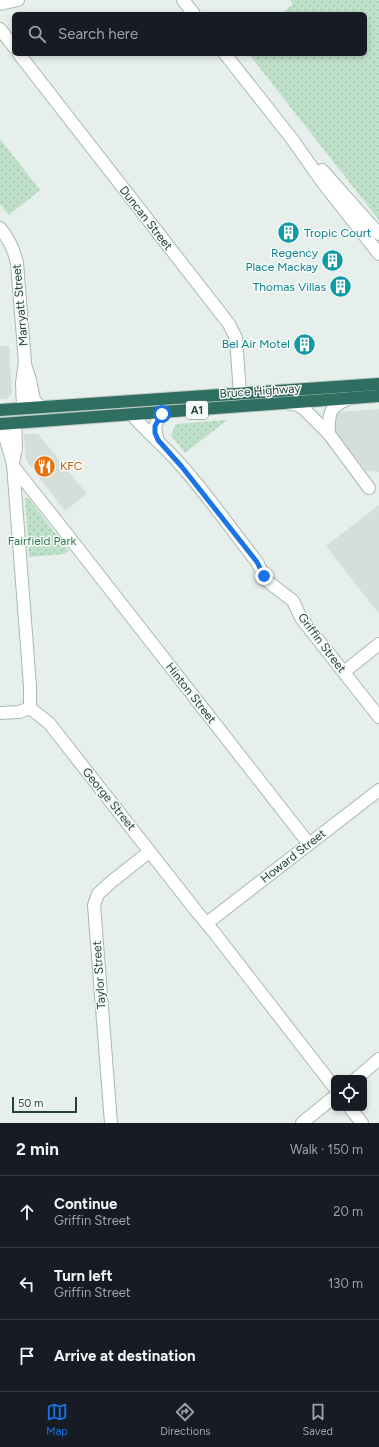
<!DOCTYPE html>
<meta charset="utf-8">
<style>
body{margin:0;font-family:Figtree,sans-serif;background:#242831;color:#f1f3f6}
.controls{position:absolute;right:12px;bottom:12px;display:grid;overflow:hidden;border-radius:6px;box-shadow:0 2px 6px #0003}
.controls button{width:36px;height:36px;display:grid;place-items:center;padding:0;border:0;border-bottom:1px solid #363941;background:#171b24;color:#f1f3f6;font:20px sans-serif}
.scale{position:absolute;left:12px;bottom:10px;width:65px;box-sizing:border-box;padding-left:4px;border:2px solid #24423a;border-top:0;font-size:11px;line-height:14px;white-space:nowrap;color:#24423a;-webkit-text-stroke:3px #f7fbf9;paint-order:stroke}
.stop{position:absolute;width:12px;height:12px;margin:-9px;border:3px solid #1a73e8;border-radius:50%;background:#fff}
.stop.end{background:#1a73e8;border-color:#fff;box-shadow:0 1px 4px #0008}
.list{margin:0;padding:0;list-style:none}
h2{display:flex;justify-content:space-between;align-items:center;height:52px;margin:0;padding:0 16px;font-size:17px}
h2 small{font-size:13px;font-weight:400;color:#9ea1a6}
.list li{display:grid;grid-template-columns:26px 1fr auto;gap:12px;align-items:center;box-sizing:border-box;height:72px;padding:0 16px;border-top:1px solid #363941}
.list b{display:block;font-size:15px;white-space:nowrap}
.list p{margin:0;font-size:13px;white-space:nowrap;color:#9ea1a6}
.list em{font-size:13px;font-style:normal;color:#9ea1a6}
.icon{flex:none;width:22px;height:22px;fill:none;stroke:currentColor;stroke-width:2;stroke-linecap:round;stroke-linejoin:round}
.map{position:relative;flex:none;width:379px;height:1123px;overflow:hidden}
.search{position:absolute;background:#171b24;box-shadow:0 2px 6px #0003;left:12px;right:12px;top:12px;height:44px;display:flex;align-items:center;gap:10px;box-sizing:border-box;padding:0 14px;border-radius:6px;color:#9ea1a6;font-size:15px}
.sheet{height:268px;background:#171b24}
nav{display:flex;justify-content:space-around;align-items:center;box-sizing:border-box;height:56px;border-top:1px solid #363941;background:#171b24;font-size:11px;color:#9ea1a6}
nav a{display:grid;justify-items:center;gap:2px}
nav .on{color:#1a73e8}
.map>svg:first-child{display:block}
.built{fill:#d4dfda}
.grass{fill:url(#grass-dots)}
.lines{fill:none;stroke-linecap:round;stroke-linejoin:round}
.minor-casing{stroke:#a8b8b2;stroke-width:14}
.highway-casing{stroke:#c2cac8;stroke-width:14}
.minor{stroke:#fff;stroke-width:12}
.highway{stroke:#2f6f62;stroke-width:12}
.route{stroke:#1a73e8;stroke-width:5}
.labels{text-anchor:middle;stroke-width:3;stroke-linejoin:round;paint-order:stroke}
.shield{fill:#f7fbf9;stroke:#637a73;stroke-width:1}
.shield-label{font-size:11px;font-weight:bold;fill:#24423a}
.street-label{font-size:12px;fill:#24423a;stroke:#f7fbf9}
.culture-label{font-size:12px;fill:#0d838f;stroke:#f7fbf9;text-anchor:end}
.food-label{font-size:12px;fill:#c56008;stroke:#f7fbf9;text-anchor:start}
.park-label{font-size:12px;fill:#2d7a4b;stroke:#f7fbf9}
</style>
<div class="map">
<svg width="379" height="1123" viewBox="0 0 379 1123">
<defs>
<pattern id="grass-dots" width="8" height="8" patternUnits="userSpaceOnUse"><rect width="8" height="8" fill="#bfe0c8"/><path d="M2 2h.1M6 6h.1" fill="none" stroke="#a4c1ad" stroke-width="1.8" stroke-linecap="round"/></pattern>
</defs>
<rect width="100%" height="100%" fill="#e6efeb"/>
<g class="built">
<path d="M0,346h9l3,47 -5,6h-7z"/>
<path d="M379,409v63l-13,-1 -42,-54 2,-4z"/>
<path d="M24,434h14l49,60 -22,17 -39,-51z"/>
<path d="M379,505v109l-53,-68z"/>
</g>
<g class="grass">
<path d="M290,0h89v220l-130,-166h116v-40h-84l12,-10z"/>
<path d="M0,139l40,51 -31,25 -9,-11z"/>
<path d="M227,420l-42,33 -14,-18 5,-11z"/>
<path d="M25,498h3l41,53 -5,3 -35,3z"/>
</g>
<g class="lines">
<defs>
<g id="minor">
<path d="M183,0l11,14"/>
<path d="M0,4l18,-4"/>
<path d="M0,29l14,18"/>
<path d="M19,54l210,270 7,14 4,56"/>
<path d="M225,54l67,85 31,44 56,71"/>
<path d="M322,170l57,64"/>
<path d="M0,228c9,11 14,21 17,35l8,100 -3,20 1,25"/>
<path d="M25,364l5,16 4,20 7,7"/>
<path d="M287,403l11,2 6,4 25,25 40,54"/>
<path d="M132,415c15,17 32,31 47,48 28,31 52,66 78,99l9,18 27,21 8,17 78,99"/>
<path d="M0,429l4,4 9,31 17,222v22l19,15 148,189 16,19 121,156"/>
<path d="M329,434c-1,-20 0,-27 19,-35"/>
<path d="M158,440c-5,-12 -3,-19 7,-28"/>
<path d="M13,463l3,-15 -1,-25"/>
<path d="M13,466l57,72"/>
<path d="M73,542l236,302"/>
<path d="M344,672l35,-28"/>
<path d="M0,713l19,-1 11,-4"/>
<path d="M207,923l172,-133"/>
<path d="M357,1078l22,-19"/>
<path d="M350,1108l12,15"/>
<path d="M111,1123l-17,-218 4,-11 13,-12 38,-30"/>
<path d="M302,1123l32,-26"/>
</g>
<g id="highway">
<path d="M0,410l379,-26"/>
<path d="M0,424l379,-28"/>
</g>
</defs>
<use href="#minor" class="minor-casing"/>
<use href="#highway" class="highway-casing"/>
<use href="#minor" class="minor"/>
<use href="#highway" class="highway"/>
</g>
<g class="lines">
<path class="route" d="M162,414l-7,12v7l3,7 24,27 75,95 7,14"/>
</g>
<defs>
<symbol id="building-disc" viewBox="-11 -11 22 22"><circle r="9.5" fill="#0f9aa8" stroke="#f7fbf9"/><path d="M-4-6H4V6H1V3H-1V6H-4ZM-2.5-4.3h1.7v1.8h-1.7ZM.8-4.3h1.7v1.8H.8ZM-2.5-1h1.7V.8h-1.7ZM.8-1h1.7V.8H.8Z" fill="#fff"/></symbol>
<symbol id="restaurant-disc" viewBox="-11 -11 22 22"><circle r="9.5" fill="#e8710a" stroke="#f7fbf9"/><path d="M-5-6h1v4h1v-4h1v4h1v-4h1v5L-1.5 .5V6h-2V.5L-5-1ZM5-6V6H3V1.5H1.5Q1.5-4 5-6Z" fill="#fff"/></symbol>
</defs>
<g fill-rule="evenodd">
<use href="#building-disc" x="276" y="220" width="25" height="25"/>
<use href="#building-disc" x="320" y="248" width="25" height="25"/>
<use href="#building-disc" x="328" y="274" width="25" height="25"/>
<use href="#building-disc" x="292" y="332" width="25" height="25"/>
<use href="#restaurant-disc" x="32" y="454" width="25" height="25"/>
</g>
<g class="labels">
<rect class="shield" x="186" y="401" width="22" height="18" rx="3"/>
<g class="shield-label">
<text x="197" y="414">A1</text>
</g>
<g class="street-label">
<text transform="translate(146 218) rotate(52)" y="4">Duncan Street</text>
<text transform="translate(20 305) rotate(-95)" y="4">Marryatt Street</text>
<text transform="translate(260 391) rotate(-4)" y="4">Bruce Highway</text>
<text transform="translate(322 643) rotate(53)" y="4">Griffin Street</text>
<text transform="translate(191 693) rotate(52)" y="4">Hinton Street</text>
<text transform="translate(109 799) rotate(51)" y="4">George Street</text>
<text transform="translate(293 856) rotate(-38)" y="4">Howard Street</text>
<text transform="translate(99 975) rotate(-94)" y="4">Taylor Street</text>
</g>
<g class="culture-label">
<text x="304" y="237" text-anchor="start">Tropic Court</text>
<text x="318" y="257">Regency<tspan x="318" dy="14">Place Mackay</tspan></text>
<text x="326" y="291">Thomas Villas</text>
<text x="290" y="348">Bel Air Motel</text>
</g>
<g class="food-label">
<text x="60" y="470">KFC</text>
</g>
<g class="park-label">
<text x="42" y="545">Fairfield Park</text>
</g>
</g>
</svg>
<div class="controls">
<button><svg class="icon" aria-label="locate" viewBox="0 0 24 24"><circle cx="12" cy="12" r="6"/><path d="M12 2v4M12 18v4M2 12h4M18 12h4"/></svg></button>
</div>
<div class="scale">50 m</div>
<div class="stop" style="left:162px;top:414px"></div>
<div class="stop end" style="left:264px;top:576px"></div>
<div class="search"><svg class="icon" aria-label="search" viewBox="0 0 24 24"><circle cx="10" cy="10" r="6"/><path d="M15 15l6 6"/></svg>Search here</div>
</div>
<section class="sheet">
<h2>2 min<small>Walk · 150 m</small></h2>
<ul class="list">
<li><svg class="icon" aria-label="ahead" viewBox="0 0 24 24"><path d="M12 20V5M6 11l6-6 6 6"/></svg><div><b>Continue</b><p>Griffin Street</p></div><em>20 m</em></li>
<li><svg class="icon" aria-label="left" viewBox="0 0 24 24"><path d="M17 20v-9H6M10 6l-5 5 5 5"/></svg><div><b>Turn left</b><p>Griffin Street</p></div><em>130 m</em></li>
<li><svg class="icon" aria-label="arrive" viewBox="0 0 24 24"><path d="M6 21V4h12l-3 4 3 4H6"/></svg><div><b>Arrive at destination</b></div></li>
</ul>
</section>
<nav>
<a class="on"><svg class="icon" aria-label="map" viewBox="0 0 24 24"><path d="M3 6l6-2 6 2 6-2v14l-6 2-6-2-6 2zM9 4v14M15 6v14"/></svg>Map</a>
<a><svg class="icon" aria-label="directions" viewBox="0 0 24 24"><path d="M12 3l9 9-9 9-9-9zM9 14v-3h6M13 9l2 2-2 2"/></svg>Directions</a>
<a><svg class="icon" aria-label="saved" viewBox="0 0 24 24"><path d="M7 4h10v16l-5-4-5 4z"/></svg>Saved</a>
</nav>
